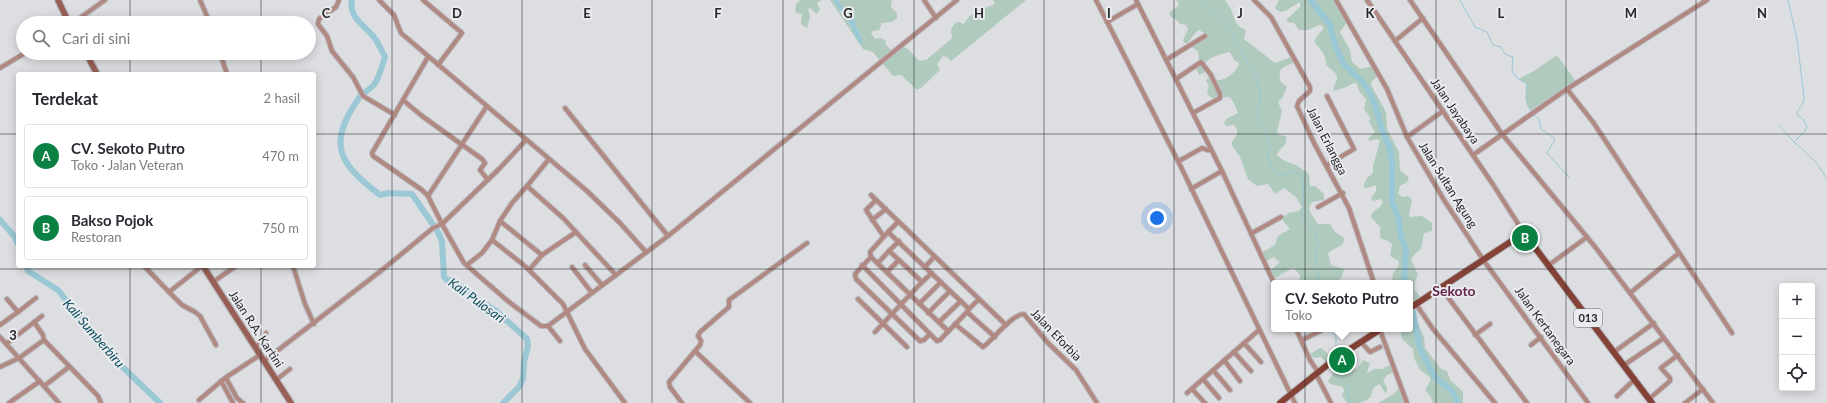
<!DOCTYPE html>
<html lang="id">
<meta charset="utf-8">
<style>
body{margin:0;font-family:Lato,sans-serif;background:#f2f2f3;color:#2b2b33}
.controls{position:absolute;right:12px;bottom:12px;display:grid;overflow:hidden;border-radius:4px;box-shadow:0 2px 10px #0003}
.controls button{width:36px;height:36px;display:grid;place-items:center;padding:0;border:0;border-bottom:1px solid #e1e1e2;background:#fff;color:#2b2b33;font:20px sans-serif}
.you{position:absolute;left:1157px;top:218px;width:14px;height:14px;margin:-10px;border:3px solid #fff;border-radius:50%;background:#1a73e8;box-shadow:0 0 0 6px #1a73e833}
.badge{display:grid;place-items:center;width:26px;height:26px;border-radius:50%;background:#0b8043;color:#fff;font-size:13px;font-weight:700}
.pin{position:absolute;translate:-50% -50%;border:2px solid #fff;box-shadow:0 1px 4px #0006}
.popup{position:absolute;left:1271px;top:280px;width:142px;height:52px;box-sizing:border-box;display:grid;place-content:center;border-radius:4px;background:#fff;filter:drop-shadow(0 1px 3px #0005);font-size:13px;white-space:nowrap;color:#7c7c81}
.popup b{font-size:15px;color:#2b2b33}
.popup::after{content:'';position:absolute;left:50%;top:100%;margin-left:-8px;border:8px solid transparent;border-top-color:#fff}
.list{margin:0;padding:0;list-style:none}
h2{display:flex;justify-content:space-between;align-items:center;height:52px;margin:0;padding:0 16px;font-size:17px}
h2 small{font-size:13px;font-weight:400;color:#7c7c81}
.list li{display:grid;grid-template-columns:26px 1fr auto;gap:12px;align-items:center;box-sizing:border-box;height:64px;margin:0 8px 8px;padding:0 8px;border:1px solid #e1e1e2;border-radius:4px}
.list b{display:block;font-size:15px;white-space:nowrap}
.list p{margin:0;font-size:13px;white-space:nowrap;color:#7c7c81}
.list em{font-size:13px;font-style:normal;color:#7c7c81}
.icon{flex:none;width:22px;height:22px;fill:none;stroke:currentColor;stroke-width:2;stroke-linecap:round;stroke-linejoin:round}
.map{position:relative;flex:none;width:1827px;height:403px;overflow:hidden}
.search{position:absolute;background:#fff;box-shadow:0 2px 10px #0003;left:16px;top:16px;width:300px;height:44px;display:flex;align-items:center;gap:10px;box-sizing:border-box;padding:0 14px;border-radius:22px;color:#7c7c81;font-size:15px}
.panel{position:absolute;background:#fff;box-shadow:0 2px 10px #0003;left:16px;top:72px;width:300px;height:196px;border-radius:4px}
.map>svg:first-child{display:block}
.green{fill:#b0cabd}
.water{fill:#9ac8d5}
.lines{fill:none;stroke-linecap:round;stroke-linejoin:round}
.stream{stroke:#9ac8d5;stroke-width:1}
.river{stroke:#9ac8d5;stroke-width:6}
.minor-casing{stroke:#b8b9bd;stroke-width:6}
.secondary-casing{stroke:#b8b9bd;stroke-width:8}
.primary-casing{stroke:#b8b9bd;stroke-width:8}
.minor{stroke:#b18982;stroke-width:4}
.secondary{stroke:#985f56;stroke-width:5.5}
.primary{stroke:#844136;stroke-width:6}
.grid{fill:none;stroke:#262728;stroke-width:1;stroke-opacity:0.55}
.labels{text-anchor:middle;stroke-width:4;stroke-linejoin:round;paint-order:stroke}
.shield{fill:#e9ebef;stroke:#606264;stroke-width:1}
.shield-label{font-size:11px;font-weight:bold;fill:#262728}
.street-label{font-size:12px;fill:#262728;stroke:#e9ebef}
.water-label{font-size:13px;font-style:italic;fill:#094c5b;stroke:#e9ebef}
.quarter-label{font-size:14px;font-weight:bold;fill:#642548;stroke:#e9ebef}
.grid-label{font-size:13px;text-anchor:middle;font-weight:bold;fill:#262728;stroke:#e9ebef;stroke-width:4;stroke-linejoin:round;paint-order:stroke}
</style>
<div class="map">
<svg width="1827" height="403" viewBox="0 0 1827 403">
<rect width="100%" height="100%" fill="#dcdee2"/>
<g class="green">
<path d="M800,0h22l-5,3 3,7 -4,4 -5,-6 -3,1 2,8 -3,11 -6,-4 1,-10 -6,-1c-1,-6 -1,-9 4,-13z"/>
<path d="M830,0h3l8,13 7,8 3,7 11,11 -11,-26 -9,-7 -4,-6h54l-1,7 6,6v5l-5,4 -10,1 -3,7 -6,1 -2,2 4,6 5,-1 5,2 1,5 6,6 10,-5 6,3 11,12 7,-1 24,-20 2,-2 -1,-9 4,-6 4,-1 5,2c5,-11 17,-15 29,-19l2,-1 -2,-4h33l-75,61 -4,-4 -4,-1 -6,8 3,6 -19,18 -4,2 -16,-15 -8,1 -20,-24 -10,-3z"/>
<path d="M1171,0h54c2,4 6,8 7,12 3,9 4,14 14,18l-2,9 31,24 19,-7 2,5c-11,7 -20,5 -15,21l6,5 -5,11 -4,4 4,9 -5,21 2,3 7,1c2,11 -7,11 -9,19l6,5 15,6 11,8 1,12h5l9,8v6l-12,2 -3,6 2,6 7,10h12l5,8 9,6c1,11 -11,8 -16,16l3,11 13,4 -2,8 -5,5 -38,1 1,-8 -6,-7 -3,1 -18,10 -4,-7 11,-10 -7,-5 -8,5 -4,-9 14,-8 3,-9 12,-7 -7,-8v-4l6,-4 10,-2 3,-4 -6,-10 -12,-9 -9,6 -7,-10 -11,2 -9,-7 -8,-22 -9,-13 6,-10v-5l-3,-4 -8,1 -2,-3 2,-4 12,-6c-1,-3 -6,-15 -9,-16l-17,1 -5,-4 2,-9 -3,-4 2,-3c4,-1 5,1 9,2 8,1 21,-9 22,-17l-5,-3 -4,-8c-6,1 -19,4 -24,10 -1,3 -1,7 -1,10l-6,3 -3,-7 3,-8 -1,-9 -7,-4 14,-11 -1,-3 -5,-3c-6,4 -7,9 -12,13h-3l-1,-3 5,-11 -2,-4 -6,-1 -3,-4 -6,-3 -2,-4 8,-6 2,-4 -3,-3z"/>
<path d="M1279,0h57l12,21 -8,11 10,18 2,12 8,7 14,-3 5,9 -7,6 -1,4 15,27 1,17 12,23 1,18 9,8 -2,4 -7,4 -2,8 4,3 6,-1 4,4 -3,15 1,2 12,-1 10,7v8l-8,2 -3,16 -7,6 -3,5 7,14 -3,8 -1,8 7,7 -9,10 2,7 10,23 1,11 16,21 6,2 3,9 13,12v11h-30l-2,-6 -6,-7 5,-9v-4l-10,-7 -6,-12 -1,-9 -11,-10 -1,-6 5,-4h4v-46h-18l1,-10 5,-6 1,-6 -9,-5 2,-12 -4,-3 -8,-3v-11l-9,-10c1,-8 10,-8 12,-15l-3,-3 -7,2 -2,-3 5,-7v-6l-9,3 -4,-1 4,-9 6,-5v-7l7,-25 -3,-2 -7,2 -2,-2 7,-7 -6,-10 1,-5 -6,-8 2,-10 -7,-8 -2,-7 -3,-1 -10,5 -11,3c4,-16 9,-13 -7,-26 1,-10 -6,-16 -12,-23l3,-6 6,-7v-3l-4,-1 -11,5h-9l-5,-7 -6,-1 -2,-2 14,-13v-5l-15,9 -5,1 -5,-4z"/>
<path d="M1557,55l20,28 -45,29c-7,-9 -7,-18 -5,-28l-8,-5 15,-8z"/>
<path d="M1320,348c9,2 9,17 22,23l15,-2 6,-9 7,3 -3,9 1,1 6,-4h8l10,-5 3,7 -9,5 -3,5 4,6v5l-2,1 -5,-9 -6,3 -4,11 -10,5h-13l-5,-8 2,-4 -1,-4 -13,-3 -2,-3 5,-7 -1,-4 -11,-13 -7,1 -4,-4z"/>
<path d="M1398,389h2l6,12 -1,2h-27l16,-9z"/>
</g>
<path class="water" d="M833,0h5l4,6 9,7 11,26v5c-8,-6 -10,-17 -15,-25 -5,-7 -10,-11 -14,-19z"/>
<g class="lines">
<g class="stream">
<path d="M1202,0l8,13 10,3 6,6 16,32 14,22 4,17 -2,20 1,7 9,18 2,6 -2,13 4,13 6,5h4l14,-3 5,2 3,15 -2,28 5,8 7,5 4,9 -2,22 4,22"/>
<path d="M1460,0l15,27 12,5 6,13 8,2 4,7 8,3 -1,14 5,7 10,6c-1,10 -3,19 5,28"/>
<path d="M1788,0l9,39 7,58c0,10 -7,11 -7,18l7,5 3,7 -2,4 -11,11"/>
<path d="M1534,114l5,6 2,9 10,7 4,4 -8,13 22,24"/>
<path d="M1779,125l12,14 24,22 12,18"/>
<path d="M1333,329l3,7v18"/>
<path d="M1332,365l4,8 10,10 4,20"/>
</g>
<g class="river">
<path d="M352,0c-4,19 15,26 24,40 3,5 6,11 9,17 -3,8 -5,19 -10,26 -3,6 -12,9 -16,15 -32,46 -21,65 21,97l9,-2 23,1 26,38 4,9 2,36 3,3h6l25,20 17,10 32,29 1,7 -4,16 -1,17 -4,8 -16,16"/>
<path d="M1310,0l19,23 7,25 9,18 15,13 9,12 7,16 6,23 8,18 2,15v39l6,14 3,21 5,12 -2,34"/>
<path d="M0,220l15,17 3,7"/>
<path d="M26,266l2,5 30,19 49,62 53,51"/>
<path d="M1410,298l10,51 15,28 17,14 6,12"/>
</g>
<defs>
<g id="minor">
<path d="M200,0l10,23"/>
<path d="M339,0l-3,7 -17,12 -1,5 9,12 5,15 21,26 10,19 32,19"/>
<path d="M379,0l15,15 7,18 186,158 33,32 26,29"/>
<path d="M423,0l39,33 -24,32"/>
<path d="M924,0l12,18"/>
<path d="M1096,0l85,167 114,236"/>
<path d="M1136,0l86,171 52,112"/>
<path d="M1254,0l17,17 39,70v4l-11,10 -2,5 17,37 35,65 25,75"/>
<path d="M1336,0l51,89 20,48"/>
<path d="M1367,0l125,183 32,50"/>
<path d="M1410,0l92,134 94,114 117,155"/>
<path d="M1107,22l31,-18"/>
<path d="M73,23l32,-23"/>
<path d="M1395,41l28,-23"/>
<path d="M220,53l7,21"/>
<path d="M428,57l-56,96 1,3 49,34 6,6 14,28 57,-55 27,-29"/>
<path d="M1166,60l39,-24"/>
<path d="M0,68l25,-15"/>
<path d="M1176,79l25,-17 10,13 9,19v4l-27,15"/>
<path d="M1567,89l26,33 139,211"/>
<path d="M403,100l19,16 60,43 3,4 -5,7 8,10"/>
<path d="M565,108l103,128"/>
<path d="M1443,111l-36,26 37,63 40,61 104,142"/>
<path d="M1473,155l94,-66 140,-89"/>
<path d="M549,159l-22,27 36,32 53,57"/>
<path d="M1179,161l23,-13 5,2h3"/>
<path d="M1327,165l27,-16 -27,-53"/>
<path d="M527,186l-15,17 -12,18 42,34"/>
<path d="M1191,189l31,-18"/>
<path d="M871,195l135,130"/>
<path d="M428,196l59,-90"/>
<path d="M876,200l-10,10 18,27"/>
<path d="M1318,207l25,-14"/>
<path d="M872,220l14,-11"/>
<path d="M500,221l-8,19 33,26 38,38 22,45 40,54"/>
<path d="M888,232l10,-10"/>
<path d="M1252,233l29,-16"/>
<path d="M871,257l-1,-5 18,-20 81,77 -2,3 28,25"/>
<path d="M899,260l-10,-9 10,-10"/>
<path d="M878,263l11,-12"/>
<path d="M467,265l15,-12 10,-13"/>
<path d="M585,265l17,20"/>
<path d="M862,265l75,76 3,-1 27,-28"/>
<path d="M1549,265l38,-28"/>
<path d="M144,266l25,26"/>
<path d="M202,266l-33,26 13,13 13,7 5,4 16,29"/>
<path d="M293,266l12,38 9,20"/>
<path d="M572,267l20,26"/>
<path d="M925,267l9,-10"/>
<path d="M529,270l13,-15 34,-23"/>
<path d="M887,272l12,-12 23,22 10,-9"/>
<path d="M213,282l23,-16"/>
<path d="M1441,288l86,115"/>
<path d="M1630,293l49,-40"/>
<path d="M858,299l49,48"/>
<path d="M919,304l22,-22"/>
<path d="M1416,304l17,25 62,74"/>
<path d="M969,309l9,-9"/>
<path d="M18,312l18,-14"/>
<path d="M928,313l22,-22"/>
<path d="M34,322l9,13 1,5"/>
<path d="M939,322l22,-21"/>
<path d="M955,324l28,23c10,-7 29,-33 41,-33l24,29 28,27 21,33"/>
<path d="M0,325l18,-13 -11,-13"/>
<path d="M548,326l12,15"/>
<path d="M1296,329l14,31 8,12"/>
<path d="M1380,330l27,73"/>
<path d="M875,332l47,-50"/>
<path d="M930,334l-6,6 -4,1 -64,-62 -1,-5 16,-17 77,74"/>
<path d="M1475,335l15,-11"/>
<path d="M0,337l59,66"/>
<path d="M1302,340l20,-10"/>
<path d="M1361,342l9,10 10,-5"/>
<path d="M1244,343l17,19"/>
<path d="M6,344l36,-28"/>
<path d="M1531,345l10,-8"/>
<path d="M255,347l10,-8 1,-6"/>
<path d="M696,352l54,51"/>
<path d="M1234,352l17,19"/>
<path d="M1614,352l40,-29"/>
<path d="M1224,360l16,21"/>
<path d="M264,361l118,-91 51,-42 9,-4 22,39 45,39 32,24h7l120,-90 289,-236"/>
<path d="M1624,365l40,-27"/>
<path d="M0,367l19,-9 25,-18 54,56 3,7"/>
<path d="M1213,370l17,20"/>
<path d="M1316,374l15,29"/>
<path d="M226,378l11,20 6,5"/>
<path d="M1203,379l16,19"/>
<path d="M276,380l14,-11"/>
<path d="M221,381l12,22"/>
<path d="M44,386l25,-19"/>
<path d="M1192,389l13,14"/>
<path d="M1187,393l72,-63"/>
<path d="M1617,396l17,-16"/>
<path d="M1649,399l21,-18v-3l-9,-10 17,-13"/>
<path d="M199,400l26,-22 35,-23"/>
<path d="M9,403l31,-22"/>
<path d="M682,403l-12,-16 -1,-5 31,-37 1,-4 -3,-5 2,-4 29,-25v-7l78,-57"/>
<path d="M1685,403l18,-14"/>
</g>
<g id="secondary">
<path d="M58,0l11,23"/>
<path d="M86,53l11,21"/>
<path d="M203,266l88,137"/>
</g>
<g id="primary">
<path d="M1410,308l114,-75 128,170"/>
<path d="M1280,403l56,-45 45,-29"/>
</g>
</defs>
<use href="#minor" class="minor-casing"/>
<use href="#secondary" class="secondary-casing"/>
<use href="#primary" class="primary-casing"/>
<use href="#minor" class="minor"/>
<use href="#secondary" class="secondary"/>
<use href="#primary" class="primary"/>
</g>
<path class="grid" d="M130,0v23M261,0v23M392,0v403M522,0v403M652,0v403M783,0v403M914,0v403M1044,0v403M1174,0v403M1305,0v403M1436,0v403M1566,0v403M1696,0v403M130,53v21M261,53v21M0,134h18M314,134h1513M130,266v137M261,266v137M0,269h1827"/>
<g class="labels">
<rect class="shield" x="1574" y="309" width="28" height="18" rx="3"/>
<g class="shield-label">
<text x="1588" y="322">013</text>
</g>
<g class="street-label">
<text transform="translate(1455 111) rotate(56)" y="4">Jalan Jayabaya</text>
<text transform="translate(1327 141) rotate(63)" y="4">Jalan Erlangga</text>
<text transform="translate(1448 185) rotate(58)" y="4">Jalan Sultan Agung</text>
<text transform="translate(1545 326) rotate(54)" y="4">Jalan Kertanegara</text>
<text transform="translate(256 329) rotate(57)" y="4">Jalan R.A. Kartini</text>
<text transform="translate(1056 335) rotate(46)" y="4">Jalan Eforbia</text>
</g>
<g class="water-label">
<text transform="translate(477 300) rotate(36)" y="5">Kali Pulosari</text>
<text transform="translate(94 333) rotate(49)" y="5">Kali Sumberbiru</text>
</g>
<g class="quarter-label">
<text x="1454" y="296">Sekoto</text>
</g>
</g>
<g class="grid-label">
<text x="326" y="18">C</text>
<text x="457" y="18">D</text>
<text x="587" y="18">E</text>
<text x="718" y="18">F</text>
<text x="848" y="18">G</text>
<text x="979" y="18">H</text>
<text x="1109" y="18">I</text>
<text x="1240" y="18">J</text>
<text x="1370" y="18">K</text>
<text x="1501" y="18">L</text>
<text x="1631" y="18">M</text>
<text x="1762" y="18">N</text>
<text x="13" y="340">3</text>
</g>
</svg>
<div class="controls">
<button>+</button>
<button>−</button>
<button><svg class="icon" aria-label="locate" viewBox="0 0 24 24"><circle cx="12" cy="12" r="6"/><path d="M12 2v4M12 18v4M2 12h4M18 12h4"/></svg></button>
</div>
<div class="you"></div>
<div class="pin badge" style="left:1342px;top:360px">A</div>
<div class="popup"><b>CV. Sekoto Putro</b>Toko</div>
<div class="pin badge" style="left:1525px;top:238px">B</div>
<div class="search"><svg class="icon" aria-label="search" viewBox="0 0 24 24"><circle cx="10" cy="10" r="6"/><path d="M15 15l6 6"/></svg>Cari di sini</div>
<section class="panel">
<h2>Terdekat<small>2 hasil</small></h2>
<ul class="list">
<li><span class="badge">A</span><div><b>CV. Sekoto Putro</b><p>Toko · Jalan Veteran</p></div><em>470 m</em></li>
<li><span class="badge">B</span><div><b>Bakso Pojok</b><p>Restoran</p></div><em>750 m</em></li>
</ul>
</section>
</div>
